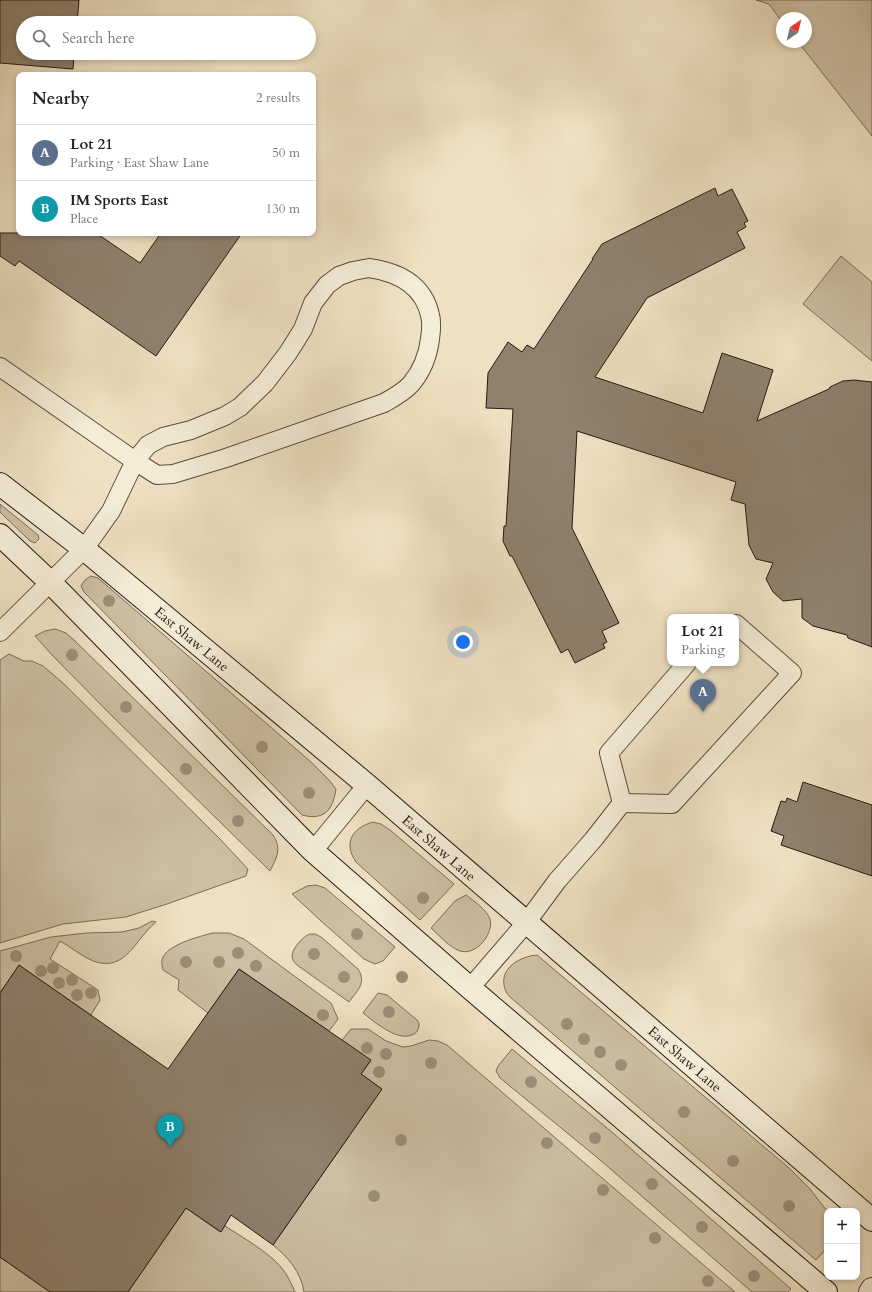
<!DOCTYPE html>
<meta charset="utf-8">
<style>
body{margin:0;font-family:Cardo,serif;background:#f2f2f2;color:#222}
.controls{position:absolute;right:12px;bottom:12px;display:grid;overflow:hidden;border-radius:8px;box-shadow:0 2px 6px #0003}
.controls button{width:36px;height:36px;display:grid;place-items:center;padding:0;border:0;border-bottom:1px solid #e0e0e0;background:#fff;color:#222;font:20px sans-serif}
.compass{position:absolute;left:776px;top:12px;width:36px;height:36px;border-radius:50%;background:#fff;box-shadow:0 2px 6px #0003;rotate:35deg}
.you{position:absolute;left:463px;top:642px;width:14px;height:14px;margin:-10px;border:3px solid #fff;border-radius:50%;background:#1a73e8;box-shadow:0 0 0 6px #1a73e833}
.badge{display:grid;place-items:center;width:26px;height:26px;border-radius:50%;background:#7c3aed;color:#fff;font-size:13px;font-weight:700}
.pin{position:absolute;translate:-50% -33px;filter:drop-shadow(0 1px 2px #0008)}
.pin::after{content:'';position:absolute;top:21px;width:14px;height:12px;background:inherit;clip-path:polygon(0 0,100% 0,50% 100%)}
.popup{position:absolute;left:667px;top:614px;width:72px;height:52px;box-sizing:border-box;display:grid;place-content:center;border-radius:8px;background:#fff;filter:drop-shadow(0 1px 3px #0005);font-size:13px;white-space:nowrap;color:#767676}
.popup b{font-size:15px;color:#222}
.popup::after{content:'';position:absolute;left:50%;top:100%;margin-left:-8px;border:8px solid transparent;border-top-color:#fff}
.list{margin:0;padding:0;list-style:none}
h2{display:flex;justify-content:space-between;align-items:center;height:52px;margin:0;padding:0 16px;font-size:17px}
h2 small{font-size:13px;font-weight:400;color:#767676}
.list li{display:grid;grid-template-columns:26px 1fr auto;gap:12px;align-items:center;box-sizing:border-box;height:56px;padding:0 16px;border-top:1px solid #e0e0e0}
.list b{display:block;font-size:15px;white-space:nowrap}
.list p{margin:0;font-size:13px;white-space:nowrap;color:#767676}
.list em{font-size:13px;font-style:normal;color:#767676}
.icon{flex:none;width:22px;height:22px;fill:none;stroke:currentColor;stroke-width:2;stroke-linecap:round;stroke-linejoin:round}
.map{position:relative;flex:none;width:872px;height:1292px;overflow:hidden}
.search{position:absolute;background:#fff;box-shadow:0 2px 6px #0003;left:16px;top:16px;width:300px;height:44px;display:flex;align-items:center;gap:10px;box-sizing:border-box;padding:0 14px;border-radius:22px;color:#767676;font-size:15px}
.panel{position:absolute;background:#fff;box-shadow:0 2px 6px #0003;left:16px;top:72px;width:300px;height:164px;border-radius:8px}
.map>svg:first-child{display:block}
.green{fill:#ccbfa4;stroke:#7a6c5c}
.building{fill:#8e816e;stroke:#271913}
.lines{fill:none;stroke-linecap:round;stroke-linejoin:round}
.lane-casing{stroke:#594b3f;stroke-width:20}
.street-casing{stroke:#594b3f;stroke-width:24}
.secondary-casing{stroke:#271913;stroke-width:24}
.lane{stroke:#f4ecd7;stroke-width:18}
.street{stroke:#f4ecd7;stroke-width:22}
.secondary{stroke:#f4ecd7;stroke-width:22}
.tree{fill:#9c8e79}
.labels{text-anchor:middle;stroke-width:3;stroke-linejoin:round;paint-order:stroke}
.street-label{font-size:14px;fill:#271913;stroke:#f4ecd7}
</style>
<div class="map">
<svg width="872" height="1292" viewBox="0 0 872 1292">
<rect width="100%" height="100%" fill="#eee1c2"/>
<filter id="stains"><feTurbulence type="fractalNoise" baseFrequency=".005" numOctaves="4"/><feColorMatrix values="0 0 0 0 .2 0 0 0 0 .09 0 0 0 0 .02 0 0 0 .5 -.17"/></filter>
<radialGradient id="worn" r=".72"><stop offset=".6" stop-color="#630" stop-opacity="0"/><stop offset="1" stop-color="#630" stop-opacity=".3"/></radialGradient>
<g class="green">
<path d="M756,0h116v136l-74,-94h8v-24h-24v4l-13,-18z"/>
<path d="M841,256l31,26v79l-69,-57z"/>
<path d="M0,504l38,31 1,4 -4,4 -5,-2 -30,-29z"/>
<path d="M91,576l7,2 213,184 18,18 7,9c-3,21 -12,32 -34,26l-218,-223 -3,-6 4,-6z"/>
<path d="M55,629l11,4 9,8 198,194c9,14 4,22 -3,36l-159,-156 -59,-60 -17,-19 10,-5z"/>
<path d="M9,654l15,7h8l11,5 21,18 155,154 29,31 -2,7 -79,28 -41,13 -63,7 -63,19v-283z"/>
<path d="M373,822l8,2 9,6 64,54 -34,36 -64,-58c-13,-19 -4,-34 17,-40z"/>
<path d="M316,885l9,3 70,59 -12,14 -8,3 -11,-5 -43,-38 -29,-27 15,-8z"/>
<path d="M466,895c8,6 21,15 24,24 4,15 -14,37 -30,32 -11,-4 -20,-15 -29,-23l24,-27z"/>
<path d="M152,921l4,1c-21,17 -30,51 -63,39 -12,-5 -22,-14 -33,-20l-10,18 48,31 2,10 -9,15 -72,-50 -19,28v-42l51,-14 35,-4 36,-1 17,-4z"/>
<path d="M212,933h17l15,6 87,64 7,16 -9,12 -90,-62 -31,44 -30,-23 1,-10 -16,-10c-1,-4 -2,-9 0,-13 7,-13 35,-20 49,-24z"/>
<path d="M310,934h5l6,3 37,32c9,14 -1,22 -9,33l-52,-37c-2,-2 -5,-5 -5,-9 0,-7 11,-20 18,-22z"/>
<path d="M537,955l252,213 21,21 17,22v37l-11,12 -306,-263c-2,-2 -4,-5 -5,-8 -7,-21 16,-33 32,-34z"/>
<path d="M378,993l9,2 30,25 2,3c0,5 -1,9 -5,11 -16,9 -39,-12 -51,-21z"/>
<path d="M351,1029h17l18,12 17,6 8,-1 18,-6 9,1 9,4 288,247h-431c-3,-20 -16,-35 -31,-47l109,-156 -21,-15 10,-13 -29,-21z"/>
<path d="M512,1049l101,84 178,156 -3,3h-36l-153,-133 -99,-81 -4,-7 2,-5z"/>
<path d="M186,1208l34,24 5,-6c17,11 43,26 56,41 6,7 10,16 14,25h-167z"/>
<path d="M0,1257l50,35h-50z"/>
</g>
<g class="building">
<path d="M0,0h79l-2,23h-54v30h51l-1,16 -73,-6z"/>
<path d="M715,188l3,8 14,-7 16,32 -4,2 2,4 -9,5 8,16 -98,50 -52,79 108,36 19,-60 51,17 -16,51 72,-32 1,-2 13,-6 11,-1 18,2v265l-24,-9 -1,-3 -34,-9 -11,-8v-19l-19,2 -10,-9 -7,-13 7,-16 -17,-4 -7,-14 -4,-41 -14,-4 5,-18 -159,-51 -5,97 47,95 -17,8 5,11 -4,2 2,4 -30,15 -7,-14 -7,4 -49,-97h-2l-7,-15 1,-15h2l7,-117 -27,-1 2,-35 20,-31 14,10 5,-7 7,4 59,-90h-1l10,-15z"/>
<path d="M0,233h96l44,30 21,-30h81l-86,123 -137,-95 -4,5 -15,-10z"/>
<path d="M803,782l69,23v71l-91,-31 3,-9 -13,-5 10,-30 5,1 1,-4 10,4z"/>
<path d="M19,965l149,104 71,-100 132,91 -10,14 21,15 -109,156 -42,-30 -10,17 -35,-24 -58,84h-78l-50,-35v-264z"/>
</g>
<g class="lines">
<defs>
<g id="lane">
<path d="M369,268c28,4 54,16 61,47 2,7 1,17 0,24 -2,16 -8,32 -19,45 -7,8 -18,14 -27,19l-158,55 -53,16 -16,1 -22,-14 13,-16 15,-8 28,-7 34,-14 15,-9 25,-24 23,-30 15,-24 10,-26 14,-18 12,-9 14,-5z"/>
<path d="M0,367l135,94 -24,50 -27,38 -84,83"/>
<path d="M622,803l50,1 120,-131 -56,-49"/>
<path d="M622,803l-13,-50 78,-90"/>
<path d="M313,851l54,-66"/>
<path d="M470,988l56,-65 31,-42 36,-41 29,-37"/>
</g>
<path id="street" d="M870,1292l2,-3"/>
<g id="secondary">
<path d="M0,484l84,65 283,236 505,435"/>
<path d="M0,535l51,48 262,268 157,137 356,304"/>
</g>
</defs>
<use href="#lane" class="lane-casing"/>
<use href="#street" class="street-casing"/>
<use href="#secondary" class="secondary-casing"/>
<use href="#lane" class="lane"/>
<use href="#street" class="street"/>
<use href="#secondary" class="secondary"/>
</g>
<g class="tree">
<circle cx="109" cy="601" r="6"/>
<circle cx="72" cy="655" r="6"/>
<circle cx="126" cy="707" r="6"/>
<circle cx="262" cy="747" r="6"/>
<circle cx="186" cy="769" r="6"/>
<circle cx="309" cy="793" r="6"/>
<circle cx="238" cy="821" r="6"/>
<circle cx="423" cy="898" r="6"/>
<circle cx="357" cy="934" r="6"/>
<circle cx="238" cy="953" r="6"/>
<circle cx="314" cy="954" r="6"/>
<circle cx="16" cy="956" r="6"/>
<circle cx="186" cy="962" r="6"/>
<circle cx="219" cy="962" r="6"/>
<circle cx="256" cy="966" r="6"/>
<circle cx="53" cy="968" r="6"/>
<circle cx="41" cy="971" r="6"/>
<circle cx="344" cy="977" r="6"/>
<circle cx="402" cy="977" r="6"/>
<circle cx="72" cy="980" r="6"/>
<circle cx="59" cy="983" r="6"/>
<circle cx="91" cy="993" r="6"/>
<circle cx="77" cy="995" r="6"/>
<circle cx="389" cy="1012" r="6"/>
<circle cx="323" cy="1015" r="6"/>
<circle cx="567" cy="1024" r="6"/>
<circle cx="584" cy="1039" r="6"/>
<circle cx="367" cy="1048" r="6"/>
<circle cx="600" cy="1052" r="6"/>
<circle cx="386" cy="1054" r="6"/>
<circle cx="431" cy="1063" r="6"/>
<circle cx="621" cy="1065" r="6"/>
<circle cx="379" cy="1072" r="6"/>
<circle cx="531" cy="1082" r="6"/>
<circle cx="684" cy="1112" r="6"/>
<circle cx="595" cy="1138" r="6"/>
<circle cx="401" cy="1140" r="6"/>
<circle cx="547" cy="1143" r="6"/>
<circle cx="733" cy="1161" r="6"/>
<circle cx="652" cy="1184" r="6"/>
<circle cx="603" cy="1190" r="6"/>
<circle cx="374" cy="1196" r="6"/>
<circle cx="789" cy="1206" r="6"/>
<circle cx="702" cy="1227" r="6"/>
<circle cx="655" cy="1238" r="6"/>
<circle cx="754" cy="1276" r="6"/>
<circle cx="708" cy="1281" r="6"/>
</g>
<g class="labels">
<g class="street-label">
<text transform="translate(192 639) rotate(40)" y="5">East Shaw Lane</text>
<text transform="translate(439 848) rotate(41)" y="5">East Shaw Lane</text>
<text transform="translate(685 1059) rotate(41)" y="5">East Shaw Lane</text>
</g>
</g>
<rect width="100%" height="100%" filter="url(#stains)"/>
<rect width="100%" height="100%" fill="url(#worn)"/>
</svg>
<div class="controls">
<button>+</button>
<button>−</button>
</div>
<svg class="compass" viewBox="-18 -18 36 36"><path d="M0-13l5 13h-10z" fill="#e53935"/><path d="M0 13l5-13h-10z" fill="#767676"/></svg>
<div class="you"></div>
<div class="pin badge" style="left:703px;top:712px;background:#5c6f8a">A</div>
<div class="popup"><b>Lot 21</b>Parking</div>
<div class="pin badge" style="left:170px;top:1147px;background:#0f9aa8">B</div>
<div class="search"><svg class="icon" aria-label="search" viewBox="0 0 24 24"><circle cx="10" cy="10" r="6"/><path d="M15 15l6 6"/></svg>Search here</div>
<section class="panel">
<h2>Nearby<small>2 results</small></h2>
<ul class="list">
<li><span class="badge" style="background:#5c6f8a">A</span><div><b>Lot 21</b><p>Parking · East Shaw Lane</p></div><em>50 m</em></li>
<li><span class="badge" style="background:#0f9aa8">B</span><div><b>IM Sports East</b><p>Place</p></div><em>130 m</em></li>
</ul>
</section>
</div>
